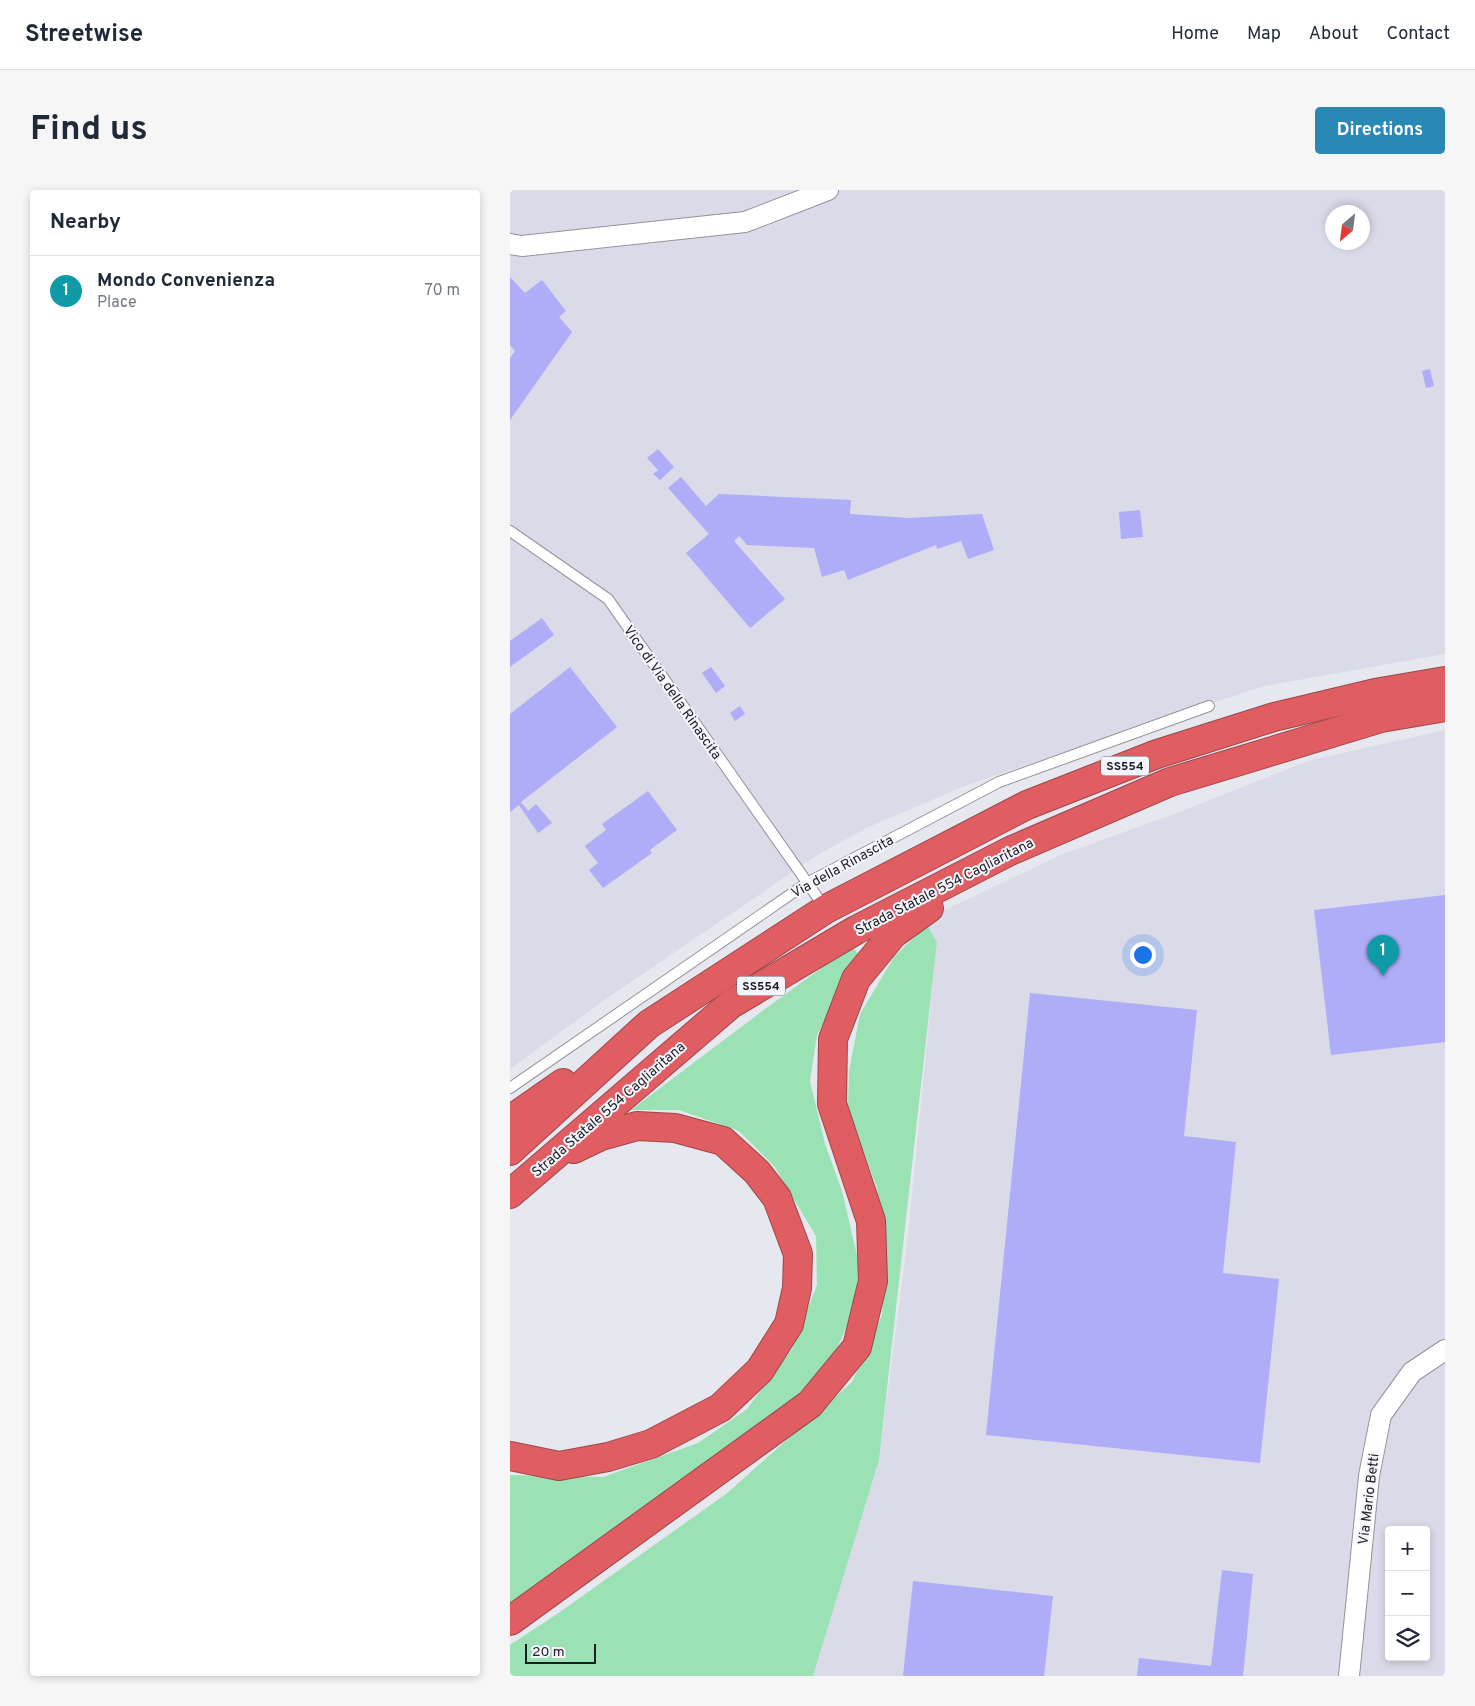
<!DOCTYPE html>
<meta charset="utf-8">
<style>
body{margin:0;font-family:Overpass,sans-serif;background:#f6f6f7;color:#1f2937}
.controls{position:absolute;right:15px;bottom:15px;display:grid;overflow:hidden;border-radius:5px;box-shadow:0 2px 8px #0003}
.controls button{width:45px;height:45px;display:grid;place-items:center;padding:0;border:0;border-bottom:1px solid #e0e1e3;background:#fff;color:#1f2937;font:25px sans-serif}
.compass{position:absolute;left:815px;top:15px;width:45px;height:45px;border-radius:50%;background:#fff;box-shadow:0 2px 8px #0003;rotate:208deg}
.scale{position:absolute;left:15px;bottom:12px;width:71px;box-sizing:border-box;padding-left:5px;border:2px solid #1d1d20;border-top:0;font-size:14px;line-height:18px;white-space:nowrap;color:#1d1d20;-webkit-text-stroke:4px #f4f5fd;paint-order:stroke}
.you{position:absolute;left:632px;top:764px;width:18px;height:18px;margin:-12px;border:4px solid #fff;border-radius:50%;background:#1a73e8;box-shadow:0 0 0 8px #1a73e833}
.badge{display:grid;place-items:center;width:32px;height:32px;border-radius:50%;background:#2a88b4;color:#fff;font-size:16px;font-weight:700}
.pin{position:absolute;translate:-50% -41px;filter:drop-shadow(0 1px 2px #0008)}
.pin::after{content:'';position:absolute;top:26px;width:18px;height:15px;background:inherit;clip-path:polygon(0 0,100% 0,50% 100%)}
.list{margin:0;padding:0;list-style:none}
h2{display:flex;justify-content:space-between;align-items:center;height:65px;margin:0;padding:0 20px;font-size:21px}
h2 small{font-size:16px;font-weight:400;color:#747a83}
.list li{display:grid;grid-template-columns:32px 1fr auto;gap:15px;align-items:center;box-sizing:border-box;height:70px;padding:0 20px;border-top:1px solid #e0e1e3}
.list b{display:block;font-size:19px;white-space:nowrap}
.list p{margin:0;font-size:16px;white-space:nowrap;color:#747a83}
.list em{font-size:16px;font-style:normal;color:#747a83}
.icon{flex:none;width:28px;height:28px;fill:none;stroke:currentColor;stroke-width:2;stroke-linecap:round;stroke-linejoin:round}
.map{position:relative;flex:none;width:935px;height:1486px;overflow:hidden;border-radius:5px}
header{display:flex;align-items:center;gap:30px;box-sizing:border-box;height:70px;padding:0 25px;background:#fff;border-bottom:1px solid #e0e1e3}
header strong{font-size:24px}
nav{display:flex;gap:28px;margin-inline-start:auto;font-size:18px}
.intro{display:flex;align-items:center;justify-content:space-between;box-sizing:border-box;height:120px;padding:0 30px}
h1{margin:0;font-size:35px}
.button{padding:12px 22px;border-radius:5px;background:#2a88b4;color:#fff;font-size:18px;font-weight:700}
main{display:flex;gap:30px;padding:0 30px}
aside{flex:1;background:#fff;border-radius:5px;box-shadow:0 2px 8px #0003}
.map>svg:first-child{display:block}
.built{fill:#dadae9;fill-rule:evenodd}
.green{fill:#9ae2b4}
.building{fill:#afacf8}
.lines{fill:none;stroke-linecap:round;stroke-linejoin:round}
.lane-casing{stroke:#93939a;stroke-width:12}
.street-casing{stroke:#93939a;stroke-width:22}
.highway-casing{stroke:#9c474b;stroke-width:30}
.lane{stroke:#fff;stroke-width:10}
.street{stroke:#fff;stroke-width:20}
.highway{stroke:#e05e62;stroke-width:28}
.labels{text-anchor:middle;stroke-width:4;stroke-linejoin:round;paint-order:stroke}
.shield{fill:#f4f5fd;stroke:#5e5e62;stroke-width:1}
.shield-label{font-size:12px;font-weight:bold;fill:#1d1d20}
.street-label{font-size:14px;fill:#1d1d20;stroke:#f4f5fd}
</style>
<header>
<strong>Streetwise</strong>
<nav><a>Home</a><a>Map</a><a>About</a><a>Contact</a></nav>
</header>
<div class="intro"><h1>Find us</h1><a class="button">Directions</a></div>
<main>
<aside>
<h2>Nearby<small></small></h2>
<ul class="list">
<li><span class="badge" style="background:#0f9aa8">1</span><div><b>Mondo Convenienza</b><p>Place</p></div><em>70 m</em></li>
</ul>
</aside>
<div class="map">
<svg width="935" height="1486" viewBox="0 0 935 1486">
<rect width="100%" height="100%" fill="#e7e7ef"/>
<g class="built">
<path d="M0,0h935v464l-181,32 -292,97 -106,45 -50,28 -213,145 -93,68zM822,22h30v30h-30z"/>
<path d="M935,540v946h-632l66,-216 28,-216 30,-302 -13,-22 139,-66 106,-38 142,-56zM879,1340h37v127h-37z"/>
</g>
<g class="green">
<path d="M417,735l10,17 -58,518 -66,216h-303v-31l47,-31 169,-120 126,-112 30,-67 4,-63 -9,-64 -29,-80 1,-37 11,-57 34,-57z"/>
<path d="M342,756l7,9 -42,80 -7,46 15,63 17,47 17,73 -4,44 -21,47 -38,47 -286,204v-131l93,2 95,-34 49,-34 45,-60 25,-64 -1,-49 -42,-70 -35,-35 -60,-21h-48l134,-101z"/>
</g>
<g class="building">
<path d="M0,87l15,16 17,-13 24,31 -7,6 13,15 -62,88v-62l5,-7 -5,-6z"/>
<path d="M920,179l4,17 -8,2 -4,-17z"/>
<path d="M148,259l16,18 -14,13 -7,-6 5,-4 -11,-12z"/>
<path d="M171,287l25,29 13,-12 132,6 -1,14 59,4 73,-4 12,36 -26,9 -7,-18 -24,8 -1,-4 -88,35 -4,-10 -22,7 -8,-29 -67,-3 -8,-9 -5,5 51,58 -35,29 -64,-75 23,-19 -41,-46z"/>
<path d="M630,320l3,27 -22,2 -2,-27z"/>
<path d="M32,428l12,17 -44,32v-26z"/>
<path d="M60,477l47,60 -96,75 7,9 8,-7 16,19 -14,10 -19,-28 -9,7v-98z"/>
<path d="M201,477l14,19 -9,7 -14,-20z"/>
<path d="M230,516l5,8 -10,7 -5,-8z"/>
<path d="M138,601l29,39 -27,20 2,3 -49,35 -14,-18 9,-7 -13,-17 21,-16 -4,-6z"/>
<path d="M935,705v147l-114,13 -17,-145z"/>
<path d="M520,803l167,17 -13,126 52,6 -13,131 56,6 -19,184 -274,-28z"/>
<path d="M712,1380l31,4 -10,102h-106l2,-18 72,8z"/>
<path d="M403,1391l140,15 -9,80h-141z"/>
</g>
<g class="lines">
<defs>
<g id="lane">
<path d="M0,341l98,68 217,309"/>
<path d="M0,898l297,-205 192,-101 210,-76"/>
</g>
<g id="street">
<path d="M0,54l12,2 223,-24 83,-32"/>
<path d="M839,1486l20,-200 12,-61 31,-43 33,-22"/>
</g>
<g id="highway">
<path d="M0,930l53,-37"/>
<path d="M0,961l139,-127 177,-115 201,-104 130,-51 117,-37 101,-24 70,-12"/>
<path d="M0,1004l221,-190 125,-74 154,-79 160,-69 211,-64 64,-11"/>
<path d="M0,1266l49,10 49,-9 43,-13 69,-36 40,-38 29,-46 8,-36 1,-34 -21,-56 -20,-26 -34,-31 -48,-13 -38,-2 -36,10 -27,13"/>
<path d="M0,1431l300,-217 47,-57 16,-66 -2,-60 -39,-117 1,-65 23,-60 37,-45 36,-26"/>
</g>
</defs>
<use href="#lane" class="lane-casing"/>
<use href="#street" class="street-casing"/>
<use href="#highway" class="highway-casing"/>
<use href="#lane" class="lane"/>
<use href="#street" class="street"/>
<use href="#highway" class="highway"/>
</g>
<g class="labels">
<g class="shield">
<rect x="591" y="566.5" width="48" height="19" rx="4"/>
<rect x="227" y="786.5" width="48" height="19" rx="4"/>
</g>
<g class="shield-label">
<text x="615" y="580">SS554</text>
<text x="251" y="800">SS554</text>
</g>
<g class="street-label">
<text transform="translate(163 502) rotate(55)" y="5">Vico di Via della Rinascita</text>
<text transform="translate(332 676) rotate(-29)" y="5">Via della Rinascita</text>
<text transform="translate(434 696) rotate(-27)" y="5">Strada Statale 554 Cagliaritana</text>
<text transform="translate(98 919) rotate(-41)" y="5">Strada Statale 554 Cagliaritana</text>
<text transform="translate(858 1309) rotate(-83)" y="5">Via Mario Betti</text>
</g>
</g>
</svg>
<div class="controls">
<button>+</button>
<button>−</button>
<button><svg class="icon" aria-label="layers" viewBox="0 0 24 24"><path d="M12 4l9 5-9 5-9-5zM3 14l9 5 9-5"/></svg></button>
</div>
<svg class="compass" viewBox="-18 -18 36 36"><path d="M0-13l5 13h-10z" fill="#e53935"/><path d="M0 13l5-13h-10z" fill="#747a83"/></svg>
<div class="scale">20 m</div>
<div class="you"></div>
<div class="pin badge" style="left:873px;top:786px;background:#0f9aa8">1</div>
</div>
</main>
